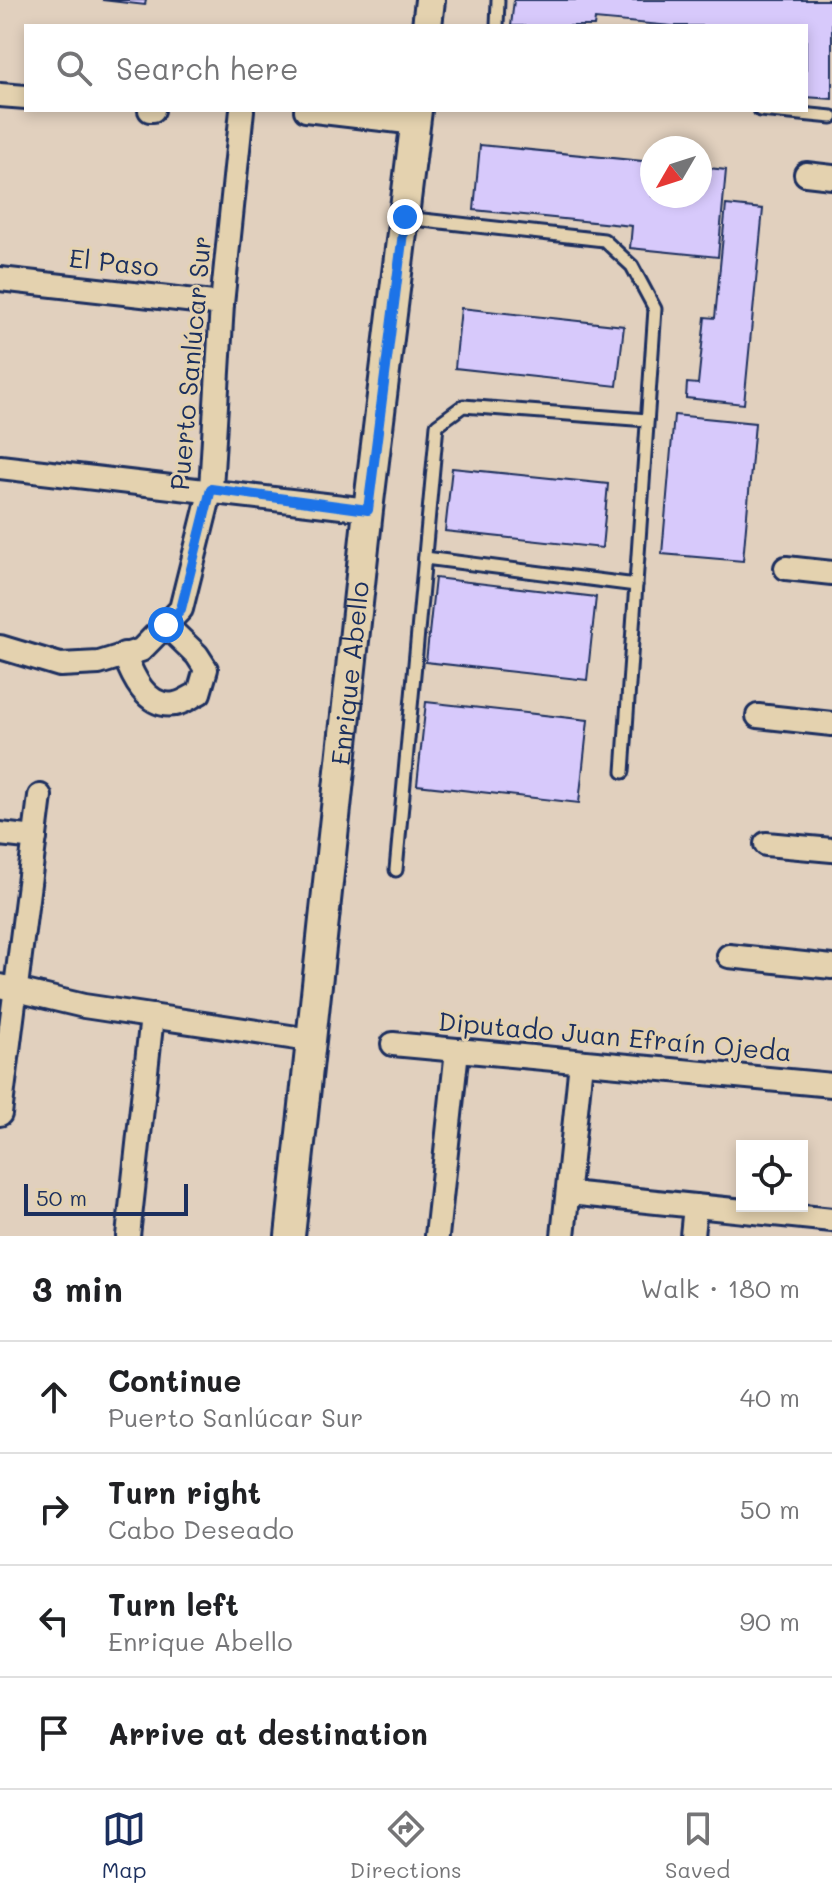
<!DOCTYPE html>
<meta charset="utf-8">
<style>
body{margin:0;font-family:Mali,sans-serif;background:#f6f6f6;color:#202124}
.controls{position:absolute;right:24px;bottom:24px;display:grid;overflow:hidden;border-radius:0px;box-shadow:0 4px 12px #0003}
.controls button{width:72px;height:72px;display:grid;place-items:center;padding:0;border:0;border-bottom:2px solid #e0e0e0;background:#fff;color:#202124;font:40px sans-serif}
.compass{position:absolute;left:640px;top:136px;width:72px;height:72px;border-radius:50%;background:#fff;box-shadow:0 4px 12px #0003;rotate:231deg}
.scale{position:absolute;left:24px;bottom:20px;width:164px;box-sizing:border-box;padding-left:8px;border:4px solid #1b2f5e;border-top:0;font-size:22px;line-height:28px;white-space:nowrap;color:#1b2f5e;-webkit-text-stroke:6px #e4d2af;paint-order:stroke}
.stop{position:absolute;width:24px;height:24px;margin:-18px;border:6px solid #1a73e8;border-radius:50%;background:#fff}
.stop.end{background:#1a73e8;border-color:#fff;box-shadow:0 2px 8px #0008}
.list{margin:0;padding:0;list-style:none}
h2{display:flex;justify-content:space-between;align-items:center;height:104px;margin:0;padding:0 32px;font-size:34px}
h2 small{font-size:26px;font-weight:400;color:#757577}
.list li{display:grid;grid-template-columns:52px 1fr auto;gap:24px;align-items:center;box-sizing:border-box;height:112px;padding:0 32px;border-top:2px solid #e0e0e0}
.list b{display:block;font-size:30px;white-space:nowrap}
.list p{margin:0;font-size:26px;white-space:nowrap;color:#757577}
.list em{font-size:26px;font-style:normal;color:#757577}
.icon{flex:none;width:44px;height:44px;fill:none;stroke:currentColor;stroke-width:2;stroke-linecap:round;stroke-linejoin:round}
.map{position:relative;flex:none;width:832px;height:1236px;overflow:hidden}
.search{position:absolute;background:#fff;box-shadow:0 4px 12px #0003;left:24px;right:24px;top:24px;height:88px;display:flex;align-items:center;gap:20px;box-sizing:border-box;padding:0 28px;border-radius:0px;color:#757577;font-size:30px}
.sheet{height:552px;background:#fff}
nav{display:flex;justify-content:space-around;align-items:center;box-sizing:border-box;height:112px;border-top:2px solid #e0e0e0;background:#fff;font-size:22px;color:#757577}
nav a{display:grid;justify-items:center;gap:4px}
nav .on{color:#1b2f5e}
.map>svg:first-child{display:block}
.building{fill:#d7c9fb;stroke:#1b2f5e;stroke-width:2}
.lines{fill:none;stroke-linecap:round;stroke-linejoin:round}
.service-casing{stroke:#1b2f5e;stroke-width:17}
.minor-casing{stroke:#1b2f5e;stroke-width:28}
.tertiary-casing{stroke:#1b2f5e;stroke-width:34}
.service{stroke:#e4d2af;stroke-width:11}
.minor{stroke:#e4d2af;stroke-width:22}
.tertiary{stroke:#e4d2af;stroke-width:28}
.route{stroke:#1a73e8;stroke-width:10}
.labels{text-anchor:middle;stroke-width:6;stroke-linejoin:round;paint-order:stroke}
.street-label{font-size:26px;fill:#1b2f5e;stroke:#e4d2af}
</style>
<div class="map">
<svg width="832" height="1236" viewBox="0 0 832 1236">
<rect width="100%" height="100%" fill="#e1d0be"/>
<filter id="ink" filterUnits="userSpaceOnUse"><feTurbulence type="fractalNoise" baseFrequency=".0125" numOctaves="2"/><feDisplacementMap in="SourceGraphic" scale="16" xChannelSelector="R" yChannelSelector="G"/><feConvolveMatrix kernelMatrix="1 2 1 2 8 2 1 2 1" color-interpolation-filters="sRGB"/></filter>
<g filter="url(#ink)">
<g class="building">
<path d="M102,0h44l-1,5z"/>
<path d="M514,0h318v99l-26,-2v-71h-134l-77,-7 -1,7h-83z"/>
<path d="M480,145l172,17v34h48v-29l26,3 -8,87 -88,-9 2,-22 -158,-16z"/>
<path d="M726,205l37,4 -19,195 -58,-6 1,-15 11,1 7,-67 10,1z"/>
<path d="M461,308l163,18 -7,60 -162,-18z"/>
<path d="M674,415l81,8 -12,138 -81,-7z"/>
<path d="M452,468l156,16 -6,64 -157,-17z"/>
<path d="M435,578l161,19 -9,83 -161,-18z"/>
<path d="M426,702l162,18 -9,83 -162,-18z"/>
</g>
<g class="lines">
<defs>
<g id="service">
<path d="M497,26l1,-26"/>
<path d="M760,110l72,7"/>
<path d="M405,218l199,22 28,26 23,43 -32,463"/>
<path d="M425,558l211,27"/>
<path d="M396,870l41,-445 26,-19 184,14"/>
</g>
<g id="minor">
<path d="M0,95l26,2"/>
<path d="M150,110h3"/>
<path d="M306,110l110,13"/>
<path d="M806,174l26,3"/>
<path d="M0,279l222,25"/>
<path d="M0,467l368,43"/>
<path d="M786,568l46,5"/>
<path d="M0,647l60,18 39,-2 42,-13 40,-41 30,-120 11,-185 20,-194"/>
<path d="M124,654c8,21 22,55 51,50 8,-1 17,-8 24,-11l7,-24 -9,-14 -31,-30"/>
<path d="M758,716l74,8"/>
<path d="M0,834l35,4"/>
<path d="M766,844l66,6"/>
<path d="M729,956l103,11"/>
<path d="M0,986l84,20 226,34"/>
<path d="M393,1044l439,41"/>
<path d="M0,1114l40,-318"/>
<path d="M569,1193l263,27"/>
<path d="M128,1236l24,-220"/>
<path d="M437,1236l20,-186"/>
<path d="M563,1236l18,-174"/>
<path d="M692,1236l3,-30"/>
</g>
<g id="tertiary">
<path d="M427,26l3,-26"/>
<path id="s1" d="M290,1236l78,-726 49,-400"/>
</g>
</defs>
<use href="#service" class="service-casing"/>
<use href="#minor" class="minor-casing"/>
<use href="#tertiary" class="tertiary-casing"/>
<use href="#service" class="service"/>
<use href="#minor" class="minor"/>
<use href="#tertiary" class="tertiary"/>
</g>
</g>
<g class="lines" filter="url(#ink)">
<path class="route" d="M166,625l15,-16 30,-120 157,21 37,-293"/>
</g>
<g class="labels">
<g class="street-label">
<text transform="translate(114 263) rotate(6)" y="9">El Paso</text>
<text transform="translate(191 363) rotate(-85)" y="9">Puerto Sanlúcar Sur</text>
<text dy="9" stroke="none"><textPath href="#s1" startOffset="566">Enrique Abello</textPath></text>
<text transform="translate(615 1037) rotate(5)" y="9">Diputado Juan Efraín Ojeda</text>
</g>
</g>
</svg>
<div class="controls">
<button><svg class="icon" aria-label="locate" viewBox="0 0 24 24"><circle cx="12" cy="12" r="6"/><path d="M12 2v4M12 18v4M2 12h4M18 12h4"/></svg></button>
</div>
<svg class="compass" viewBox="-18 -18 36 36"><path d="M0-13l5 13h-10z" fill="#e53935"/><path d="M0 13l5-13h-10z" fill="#757577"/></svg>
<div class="scale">50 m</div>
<div class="stop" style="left:166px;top:625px"></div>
<div class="stop end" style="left:405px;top:217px"></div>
<div class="search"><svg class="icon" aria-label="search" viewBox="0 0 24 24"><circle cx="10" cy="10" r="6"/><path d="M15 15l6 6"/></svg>Search here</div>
</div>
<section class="sheet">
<h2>3 min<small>Walk · 180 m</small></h2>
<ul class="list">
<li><svg class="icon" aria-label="ahead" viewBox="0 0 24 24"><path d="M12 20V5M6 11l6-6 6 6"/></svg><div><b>Continue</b><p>Puerto Sanlúcar Sur</p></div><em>40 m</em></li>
<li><svg class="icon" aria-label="right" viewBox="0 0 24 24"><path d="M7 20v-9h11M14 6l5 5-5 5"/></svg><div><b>Turn right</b><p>Cabo Deseado</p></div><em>50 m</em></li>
<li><svg class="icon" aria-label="left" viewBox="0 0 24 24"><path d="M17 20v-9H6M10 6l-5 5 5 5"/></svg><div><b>Turn left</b><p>Enrique Abello</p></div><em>90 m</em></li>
<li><svg class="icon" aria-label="arrive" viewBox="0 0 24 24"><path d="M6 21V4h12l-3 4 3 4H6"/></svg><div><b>Arrive at destination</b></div></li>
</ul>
</section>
<nav>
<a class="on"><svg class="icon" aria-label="map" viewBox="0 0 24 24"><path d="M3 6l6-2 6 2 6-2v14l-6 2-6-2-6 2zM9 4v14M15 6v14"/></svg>Map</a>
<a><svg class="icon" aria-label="directions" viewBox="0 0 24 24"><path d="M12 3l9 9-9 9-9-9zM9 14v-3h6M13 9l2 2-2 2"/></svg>Directions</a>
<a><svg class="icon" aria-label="saved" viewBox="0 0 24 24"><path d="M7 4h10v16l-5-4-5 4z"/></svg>Saved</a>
</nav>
